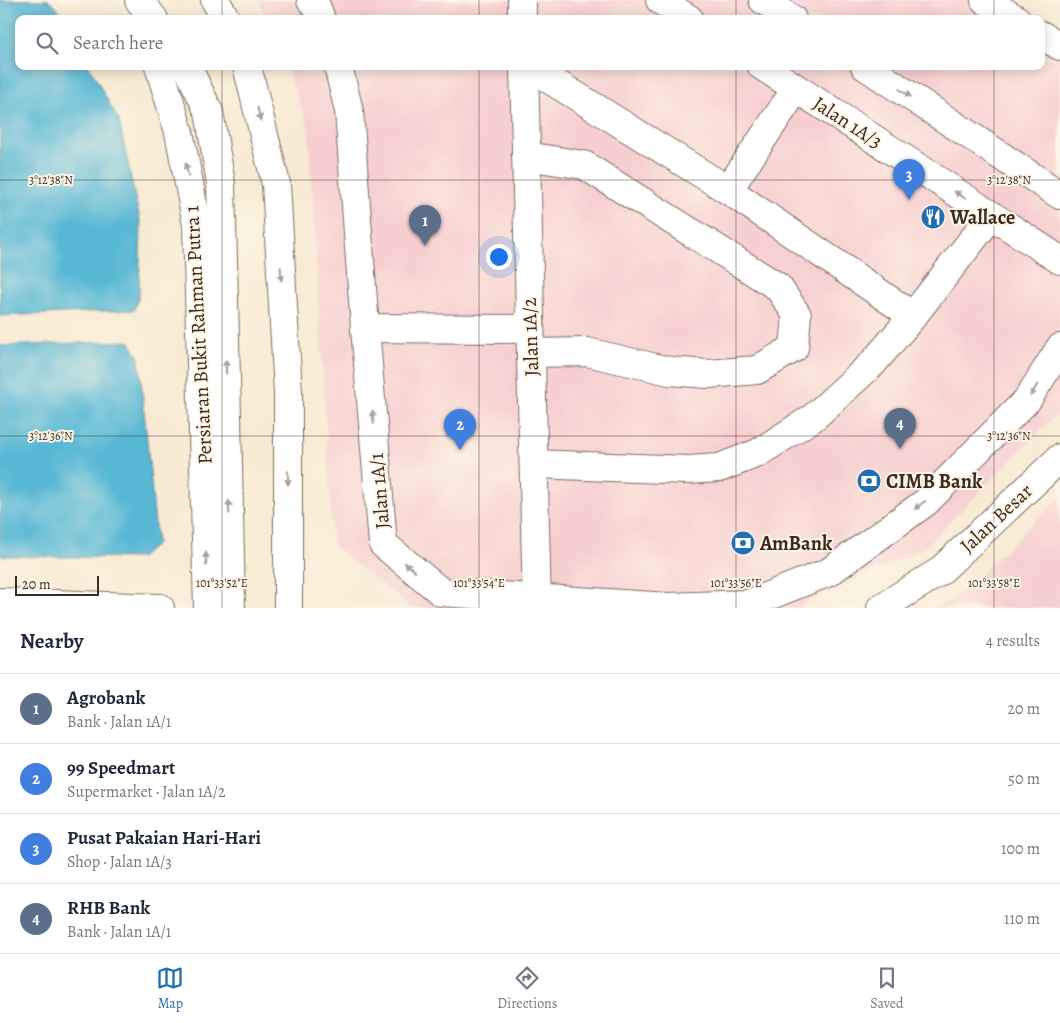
<!DOCTYPE html>
<meta charset="utf-8">
<style>
body{margin:0;font-family:Alegreya,serif;background:#f6f6f7;color:#1f2937}
.scale{position:absolute;left:15px;bottom:12px;width:84px;box-sizing:border-box;padding-left:5px;border:2px solid #3b2a1e;border-top:0;font-size:14px;line-height:18px;white-space:nowrap;color:#3b2a1e;-webkit-text-stroke:4px #fcf5e5;paint-order:stroke}
.you{position:absolute;left:498px;top:256px;width:18px;height:18px;margin:-12px;border:4px solid #fff;border-radius:50%;background:#1a73e8;box-shadow:0 0 0 8px #1a73e833}
.badge{display:grid;place-items:center;width:32px;height:32px;border-radius:50%;background:#1f6fb2;color:#fff;font-size:16px;font-weight:700}
.pin{position:absolute;translate:-50% -41px;filter:drop-shadow(0 1px 2px #0008)}
.pin::after{content:'';position:absolute;top:26px;width:18px;height:15px;background:inherit;clip-path:polygon(0 0,100% 0,50% 100%)}
.list{margin:0;padding:0;list-style:none}
h2{display:flex;justify-content:space-between;align-items:center;height:65px;margin:0;padding:0 20px;font-size:21px}
h2 small{font-size:16px;font-weight:400;color:#747a83}
.list li{display:grid;grid-template-columns:32px 1fr auto;gap:15px;align-items:center;box-sizing:border-box;height:70px;padding:0 20px;border-top:1px solid #e0e1e3}
.list b{display:block;font-size:19px;white-space:nowrap}
.list p{margin:0;font-size:16px;white-space:nowrap;color:#747a83}
.list em{font-size:16px;font-style:normal;color:#747a83}
.icon{flex:none;width:28px;height:28px;fill:none;stroke:currentColor;stroke-width:2;stroke-linecap:round;stroke-linejoin:round}
.map{position:relative;flex:none;width:1060px;height:608px;overflow:hidden}
.search{position:absolute;background:#fff;box-shadow:0 2px 12px #0003;left:15px;right:15px;top:15px;height:55px;display:flex;align-items:center;gap:12px;box-sizing:border-box;padding:0 18px;border-radius:10px;color:#747a83;font-size:19px}
.sheet{height:345px;background:#fff}
nav{display:flex;justify-content:space-around;align-items:center;box-sizing:border-box;height:70px;border-top:1px solid #e0e1e3;background:#fff;font-size:14px;color:#747a83}
nav a{display:grid;justify-items:center;gap:2px}
nav .on{color:#1f6fb2}
.map>svg:first-child{display:block}
.built{fill:#f7cfd0}
.water{fill:#56b8d5;stroke:#48717a}
.lines{fill:none;stroke-linecap:round;stroke-linejoin:round}
.minor-casing{stroke:#7d6d5d;stroke-width:30}
.major-casing{stroke:#7d6d5d;stroke-width:30}
.highway-casing{stroke:#7d6d5d;stroke-width:30}
.minor{stroke:#fff;stroke-width:28}
.major{stroke:#fff;stroke-width:28}
.highway{stroke:#fff;stroke-width:28}
.oneway{fill:#a79f9a}
.ticks{fill:none;stroke:#3b2a1e;stroke-width:1;stroke-opacity:0.45}
.labels{text-anchor:middle;stroke-width:4;stroke-linejoin:round;paint-order:stroke}
.street-label{font-size:20px;fill:#3b2a1e;stroke:#fcf5e5}
.poi-label{font-size:20px;font-weight:bold;fill:#3b2a1e;stroke:#fcf5e5;text-anchor:start}
.ticks-label{font-size:12px;text-anchor:middle;fill:#3b2a1e;stroke:#fcf5e5;stroke-width:4;stroke-linejoin:round;paint-order:stroke}
</style>
<div class="map">
<svg width="1060" height="608" viewBox="0 0 1060 608">
<rect width="100%" height="100%" fill="#fcf5e5"/>
<filter id="ink" filterUnits="userSpaceOnUse"><feTurbulence type="fractalNoise" baseFrequency=".02" numOctaves="2"/><feDisplacementMap in="SourceGraphic" scale="10" xChannelSelector="R" yChannelSelector="G"/><feConvolveMatrix kernelMatrix="1 2 1 2 8 2 1 2 1" color-interpolation-filters="sRGB"/></filter>
<filter id="wash" filterUnits="userSpaceOnUse"><feTurbulence type="fractalNoise" baseFrequency=".0096" numOctaves="4" result="noise"/><feDisplacementMap in="SourceGraphic" scale="20" xChannelSelector="R" yChannelSelector="G"/><feGaussianBlur stdDeviation="1.12" result="paint"/><feColorMatrix in="noise" values="0 0 0 0 0 0 0 0 0 0 0 0 0 0 0 0 0 1.4 0 .05"/><feComposite in="paint" operator="in"/></filter>
<g filter="url(#wash)">
<rect width="100%" height="100%" fill="#f8ead3"/>
<g class="built">
<path d="M259,0h712l28,19h-732z"/>
<path d="M1041,46l19,13v352l-135,136 -130,61h-383l-79,-62 -25,-422 -23,-58h756z"/>
<path d="M1060,497v111h-126l27,-15z"/>
</g>
<g class="water">
<path d="M0,0h49l8,8 6,11h-44v47h70l30,55 22,104 -2,71 -5,14 -134,6z"/>
<path d="M129,341l10,17 18,186 -17,14 -140,-2v-210z"/>
</g>
</g>
<g filter="url(#ink)">
<g class="lines">
<defs>
<g id="minor">
<path d="M311,0l6,8 4,11"/>
<path d="M522,0v19"/>
<path d="M660,0l29,19"/>
<path d="M763,0l29,19"/>
<path d="M985,0l31,19"/>
<path d="M1041,35l19,11"/>
<path d="M338,66l11,45 16,217 18,216 58,48 227,15 80,-3 81,-32 97,-70 101,-102 33,-52"/>
<path d="M524,66l13,542"/>
<path d="M528,66l200,124 185,126"/>
<path d="M762,66l298,194"/>
<path d="M865,66l195,129"/>
<path d="M526,156l58,9 194,122 19,28 -3,33 -37,22 -49,4 -39,-3 -82,-19 -56,1"/>
<path d="M728,190l68,-101"/>
<path d="M365,328l165,1"/>
<path d="M534,464l154,6 31,-2 39,-15 56,-36 59,-54 40,-47 78,-100"/>
<path d="M0,602l160,6"/>
<path d="M881,608l58,-36 121,-114"/>
</g>
<g id="major">
<path d="M215,0l11,19"/>
<path d="M159,66l20,66 18,93 11,383"/>
<path d="M247,66l29,118 12,209v215"/>
</g>
<g id="highway">
<path d="M139,0l15,19"/>
<path d="M187,66l22,46 12,72 6,232 4,192"/>
</g>
</defs>
<use href="#minor" class="minor-casing"/>
<use href="#major" class="major-casing"/>
<use href="#highway" class="highway-casing"/>
<use href="#minor" class="minor"/>
<use href="#major" class="major"/>
<use href="#highway" class="highway"/>
</g>
<defs><path id="oneway-solid" d="M-6-.8H1V-3.2L6.5 0L1 3.2V.8H-6Z" transform="scale(1.25)"/></defs>
<g class="oneway">
<use href="#oneway-solid" transform="translate(905 93) rotate(33)"/>
<use href="#oneway-solid" transform="translate(259 114) rotate(77)"/>
<use href="#oneway-solid" transform="translate(187 170) rotate(-101)"/>
<use href="#oneway-solid" transform="translate(960 195) rotate(-147)"/>
<use href="#oneway-solid" transform="translate(281 274) rotate(87)"/>
<use href="#oneway-solid" transform="translate(226 367) rotate(-91)"/>
<use href="#oneway-solid" transform="translate(1034 390) rotate(122)"/>
<use href="#oneway-solid" transform="translate(373 417) rotate(-95)"/>
<use href="#oneway-solid" transform="translate(288 478) rotate(90)"/>
<use href="#oneway-solid" transform="translate(920 505) rotate(143)"/>
<use href="#oneway-solid" transform="translate(229 507) rotate(-91)"/>
<use href="#oneway-solid" transform="translate(206 559) rotate(-92)"/>
<use href="#oneway-solid" transform="translate(410 567) rotate(-140)"/>
</g>
</g>
<path class="ticks" d="M222,0v19M479,0v19M736,0v19M994,0v19M222,66v542M479,66v542M736,66v542M994,66v542M0,180h1060M0,436h1060"/>
<defs>
<symbol id="restaurant-disc" viewBox="-11 -11 22 22"><circle r="9.5" fill="#1f6fb2" stroke="#fcf5e5"/><path d="M-5-6h1v4h1v-4h1v4h1v-4h1v5L-1.5 .5V6h-2V.5L-5-1ZM5-6V6H3V1.5H1.5Q1.5-4 5-6Z" fill="#fff"/></symbol>
<symbol id="bank-disc" viewBox="-11 -11 22 22"><circle r="9.5" fill="#1f6fb2" stroke="#fcf5e5"/><path d="M-6-4H6V4H-6ZM0-2.3a2.3 2.3 0 1 0 0 4.6a2.3 2.3 0 1 0 0-4.6Z" fill="#fff"/></symbol>
</defs>
<g fill-rule="evenodd">
<use href="#restaurant-disc" x="919" y="203" width="28" height="28"/>
<use href="#bank-disc" x="855" y="467" width="28" height="28"/>
<use href="#bank-disc" x="729" y="529" width="28" height="28"/>
</g>
<g class="labels">
<g class="street-label">
<text transform="translate(848 122) rotate(33)" y="7">Jalan 1A/3</text>
<text transform="translate(198 335) rotate(-93)" y="7">Persiaran Bukit Rahman Putra 1</text>
<text transform="translate(530 337) rotate(-92)" y="7">Jalan 1A/2</text>
<text transform="translate(379 491) rotate(-95)" y="7">Jalan 1A/1</text>
<text transform="translate(996 518) rotate(-43)" y="7">Jalan Besar</text>
</g>
<g class="poi-label">
<text x="950" y="224">Wallace</text>
<text x="886" y="488">CIMB Bank</text>
<text x="760" y="550">AmBank</text>
</g>
</g>
<g class="ticks-label">
<text x="51" y="184">3°12'38"N</text>
<text x="1009" y="184">3°12'38"N</text>
<text x="51" y="440">3°12'36"N</text>
<text x="1009" y="440">3°12'36"N</text>
<text x="222" y="587">101°33'52"E</text>
<text x="479" y="587">101°33'54"E</text>
<text x="736" y="587">101°33'56"E</text>
<text x="994" y="587">101°33'58"E</text>
</g>
</svg>
<div class="scale">20 m</div>
<div class="you"></div>
<div class="pin badge" style="left:425px;top:246px;background:#5c6f8a">1</div>
<div class="pin badge" style="left:460px;top:450px;background:#3f7fe0">2</div>
<div class="pin badge" style="left:909px;top:200px;background:#3f7fe0">3</div>
<div class="pin badge" style="left:900px;top:449px;background:#5c6f8a">4</div>
<div class="search"><svg class="icon" aria-label="search" viewBox="0 0 24 24"><circle cx="10" cy="10" r="6"/><path d="M15 15l6 6"/></svg>Search here</div>
</div>
<section class="sheet">
<h2>Nearby<small>4 results</small></h2>
<ul class="list">
<li><span class="badge" style="background:#5c6f8a">1</span><div><b>Agrobank</b><p>Bank · Jalan 1A/1</p></div><em>20 m</em></li>
<li><span class="badge" style="background:#3f7fe0">2</span><div><b>99 Speedmart</b><p>Supermarket · Jalan 1A/2</p></div><em>50 m</em></li>
<li><span class="badge" style="background:#3f7fe0">3</span><div><b>Pusat Pakaian Hari-Hari</b><p>Shop · Jalan 1A/3</p></div><em>100 m</em></li>
<li><span class="badge" style="background:#5c6f8a">4</span><div><b>RHB Bank</b><p>Bank · Jalan 1A/1</p></div><em>110 m</em></li>
</ul>
</section>
<nav>
<a class="on"><svg class="icon" aria-label="map" viewBox="0 0 24 24"><path d="M3 6l6-2 6 2 6-2v14l-6 2-6-2-6 2zM9 4v14M15 6v14"/></svg>Map</a>
<a><svg class="icon" aria-label="directions" viewBox="0 0 24 24"><path d="M12 3l9 9-9 9-9-9zM9 14v-3h6M13 9l2 2-2 2"/></svg>Directions</a>
<a><svg class="icon" aria-label="saved" viewBox="0 0 24 24"><path d="M7 4h10v16l-5-4-5 4z"/></svg>Saved</a>
</nav>
